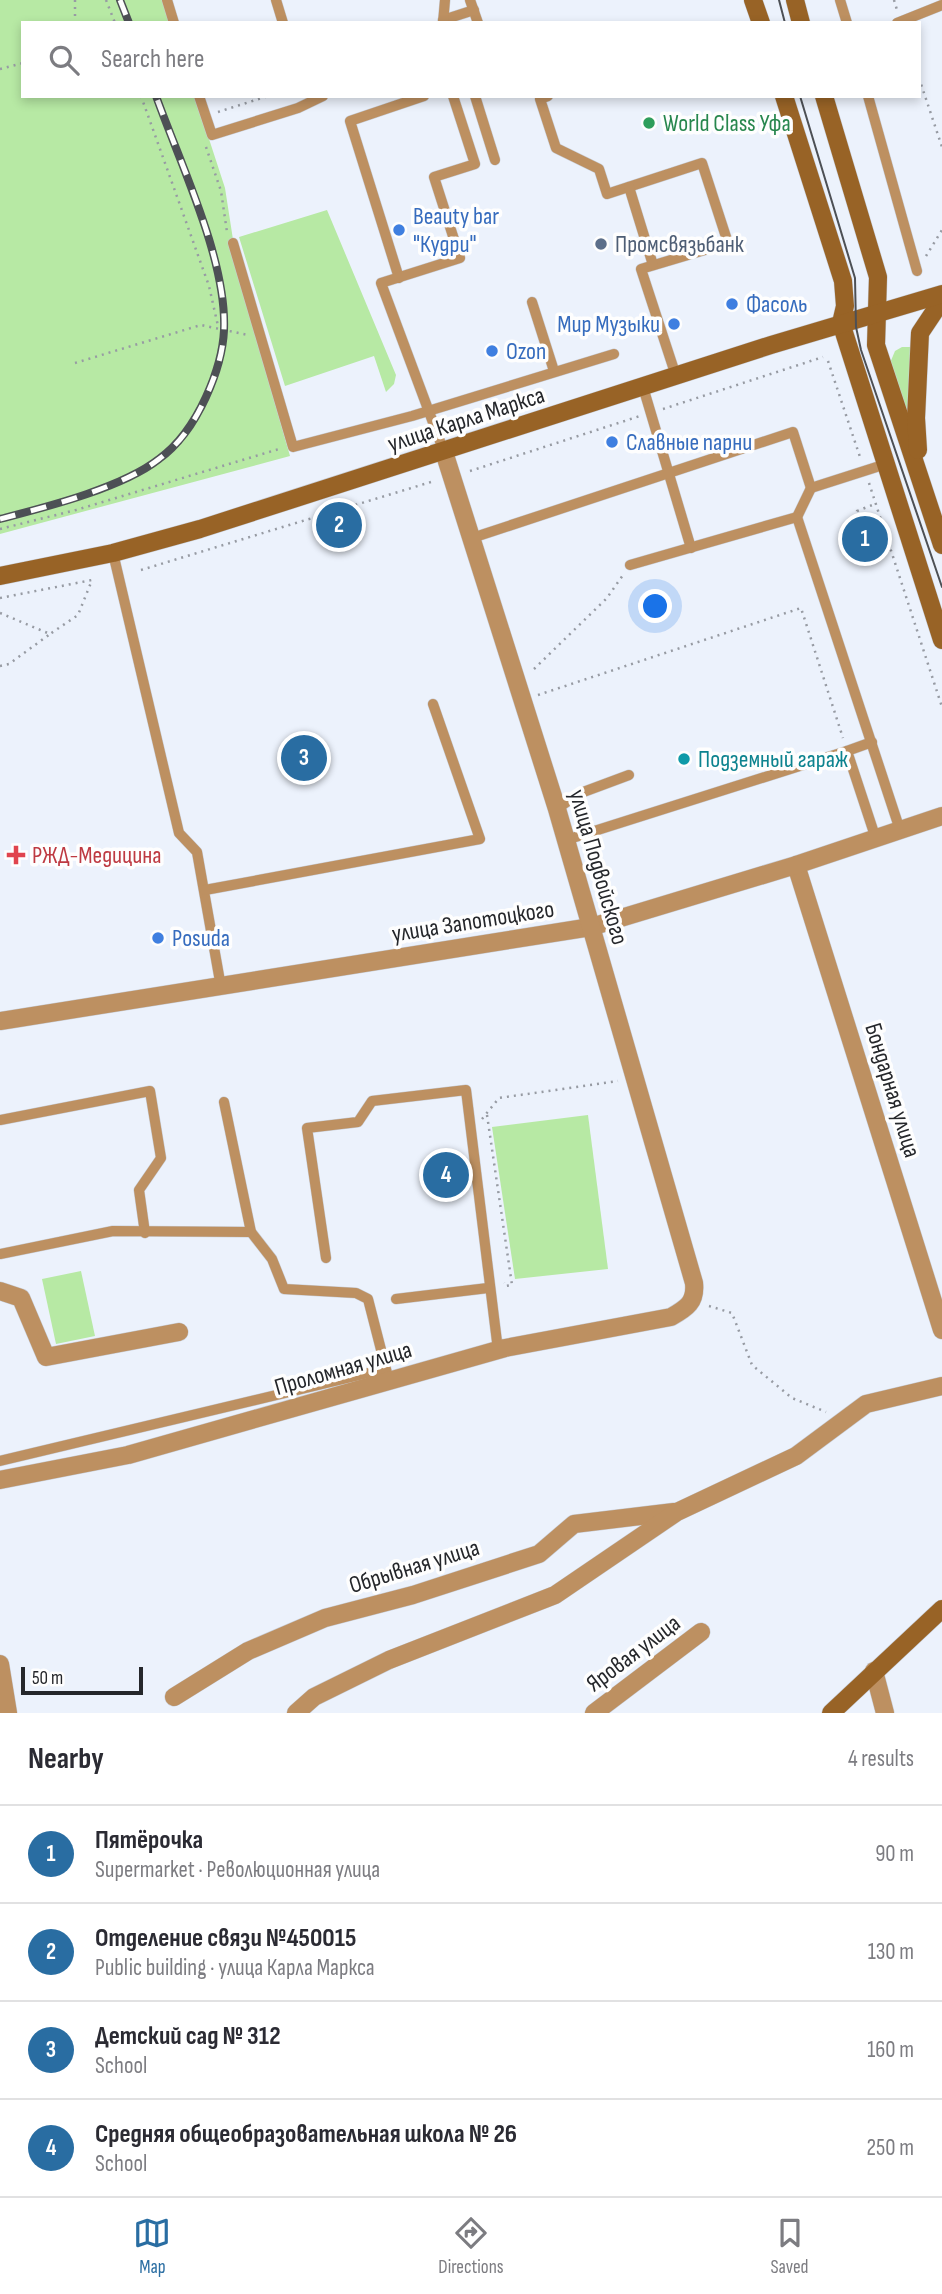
<!DOCTYPE html>
<meta charset="utf-8">
<style>
body{margin:0;font-family:"Sofia Sans Condensed",sans-serif;background:#f7f7f7;color:#2b2b33}
.scale{position:absolute;left:21px;bottom:18px;width:122px;box-sizing:border-box;padding-left:7px;border:4px solid #25272b;border-top:0;font-size:19px;line-height:24px;white-space:nowrap;color:#25272b;-webkit-text-stroke:5px #fefefe;paint-order:stroke}
.you{position:absolute;left:656px;top:607px;width:24px;height:24px;margin:-18px;border:5px solid #fff;border-radius:50%;background:#1a73e8;box-shadow:0 0 0 10px #1a73e833}
.badge{display:grid;place-items:center;width:46px;height:46px;border-radius:50%;background:#296da2;color:#fff;font-size:23px;font-weight:700}
.pin{position:absolute;translate:-50% -50%;border:4px solid #fff;box-shadow:0 2px 7px #0006}
.list{margin:0;padding:0;list-style:none}
h2{display:flex;justify-content:space-between;align-items:center;height:91px;margin:0;padding:0 28px;font-size:30px}
h2 small{font-size:23px;font-weight:400;color:#7c7c81}
.list li{display:grid;grid-template-columns:46px 1fr auto;gap:21px;align-items:center;box-sizing:border-box;height:98px;padding:0 28px;border-top:2px solid #e1e1e2}
.list b{display:block;font-size:26px;white-space:nowrap}
.list p{margin:0;font-size:23px;white-space:nowrap;color:#7c7c81}
.list em{font-size:23px;font-style:normal;color:#7c7c81}
.icon{flex:none;width:38px;height:38px;fill:none;stroke:currentColor;stroke-width:2;stroke-linecap:round;stroke-linejoin:round}
.map{position:relative;flex:none;width:942px;height:1713px;overflow:hidden}
.search{position:absolute;background:#fff;box-shadow:0 4px 10px #0003;left:21px;right:21px;top:21px;height:77px;display:flex;align-items:center;gap:18px;box-sizing:border-box;padding:0 24px;border-radius:0px;color:#7c7c81;font-size:26px}
.sheet{height:483px;background:#fff}
nav{display:flex;justify-content:space-around;align-items:center;box-sizing:border-box;height:98px;border-top:2px solid #e1e1e2;background:#fff;font-size:19px;color:#7c7c81}
nav a{display:grid;justify-items:center;gap:4px}
nav .on{color:#296da2}
.map>svg:first-child{display:block}
.green{fill:#b7e9a4}
.lines{fill:none;stroke-linecap:round;stroke-linejoin:round}
.lane-casing{stroke:#c8cdd6;stroke-width:11}
.street-casing{stroke:#c8cdd6;stroke-width:19}
.secondary-casing{stroke:#c8cdd6;stroke-width:19}
.path{stroke:#979ba3;stroke-width:2.5;stroke-dasharray:2 5;stroke-linecap:butt}
.lane{stroke:#bd9061;stroke-width:10}
.street{stroke:#bd9061;stroke-width:18}
.secondary{stroke:#986326;stroke-width:18}
.tram{stroke:#4d5055;stroke-width:2}
.rail-casing{stroke:#4d5055;stroke-width:8}
.rail{stroke:#fefefe;stroke-width:5;stroke-dasharray:16;stroke-linecap:butt}
.leisure-dot{fill:#2e9e5b;stroke:#fefefe;stroke-width:2.5}
.shop-dot{fill:#3f7fe0;stroke:#fefefe;stroke-width:2.5}
.service-dot{fill:#5c6f8a;stroke:#fefefe;stroke-width:2.5}
.culture-dot{fill:#0f9aa8;stroke:#fefefe;stroke-width:2.5}
.health-dot{fill:#e0444e;stroke:#fefefe;stroke-width:2.5}
.labels{text-anchor:middle;stroke-width:7;stroke-linejoin:round;paint-order:stroke}
.leisure-label{font-size:24px;fill:#27864d;stroke:#fefefe;text-anchor:start}
.shop-label{font-size:24px;fill:#366cbe;stroke:#fefefe;text-anchor:start}
.service-label{font-size:24px;fill:#4e5e75;stroke:#fefefe;text-anchor:start}
.street-label{font-size:24px;fill:#25272b;stroke:#fefefe}
.culture-label{font-size:24px;fill:#0d838f;stroke:#fefefe;text-anchor:start}
.health-label{font-size:24px;fill:#be3a42;stroke:#fefefe;text-anchor:start}
</style>
<div class="map">
<svg width="942" height="1713" viewBox="0 0 942 1713">
<rect width="100%" height="100%" fill="#ecf2fc"/>
<g class="green">
<path d="M0,0h162l8,23h-147v73h172l30,92 14,90 51,178 -290,78z"/>
<path d="M327,210l69,165 -2,9 -8,8 -12,-36 -89,30 -46,-149z"/>
<path d="M902,347h10l-4,67 -18,-51 5,-12z"/>
<path d="M588,1115l20,154 -93,10 -23,-152z"/>
<path d="M81,1271l14,65 -39,8 -14,-65z"/>
</g>
<g class="lines">
<defs>
<g id="lane">
<path d="M167,0l7,23"/>
<path d="M276,0l7,23"/>
<path d="M470,0l8,23"/>
<path d="M840,0l7,23"/>
<path d="M443,20l31,-10"/>
<path d="M443,23l2,-23"/>
<path d="M897,23l45,-18"/>
<path d="M199,96l13,39 86,-27 25,-12"/>
<path d="M475,96l20,64"/>
<path d="M548,96l-8,3 16,49 43,21 8,25 95,-31 26,80 -87,26 35,107"/>
<path d="M868,96l49,175"/>
<path d="M629,187l24,78"/>
<path d="M233,243l60,204 119,-31 202,-62"/>
<path d="M399,278l-49,-157 74,-25"/>
<path d="M532,302l22,69"/>
<path d="M643,387l48,161"/>
<path d="M444,452l-63,-169 79,-25 -26,-81 41,-13 -22,-68"/>
<path d="M797,517l14,-29"/>
<path d="M469,539l324,-107 18,56 75,-24"/>
<path d="M113,553l66,280 18,19 24,135"/>
<path d="M630,565l167,-48 103,313"/>
<path d="M872,742l-25,9 29,88"/>
<path d="M557,809l21,-15 51,-19"/>
<path d="M566,840l281,-89"/>
<path d="M205,890l275,-51 -47,-135"/>
<path d="M224,1102l27,130 21,27 12,30 72,4 12,6 19,74"/>
<path d="M0,1120l150,-29 11,67 -22,32 6,43"/>
<path d="M0,1254l113,-23 138,1"/>
<path d="M326,1258l-19,-130 51,-6 14,-21 94,-11 32,260"/>
<path d="M396,1299l92,-11"/>
<path d="M0,1461l385,-92"/>
</g>
<g id="street">
<path d="M796,865l146,465"/>
<path d="M0,1021l591,-94 205,-62 146,-49"/>
<path d="M0,1291l21,7 25,59 133,-25"/>
<path d="M0,1480l128,-25 377,-107 166,-31c16,-9 25,-15 23,-34l-137,-474 -113,-357"/>
<path d="M0,1664l8,49"/>
<path d="M874,1671l11,42"/>
<path d="M174,1697l74,-46 77,-33 88,-23 126,-41 35,-30 100,-12"/>
<path d="M296,1713l18,-16 75,-37 166,-65 122,-83 119,-56 70,-52 76,-18"/>
<path d="M594,1713l107,-81"/>
</g>
<g id="secondary">
<path d="M753,0l8,23"/>
<path d="M795,0l6,23"/>
<path d="M784,96l59,185 2,25 -4,17 101,317"/>
<path d="M824,96l54,181 -2,68 66,200"/>
<path d="M918,450l-2,-32 4,-85 22,-33"/>
<path d="M0,576l113,-23 87,-24 571,-184 171,-51"/>
<path d="M831,1713l111,-104"/>
</g>
</defs>
<use href="#lane" class="lane-casing"/>
<use href="#street" class="street-casing"/>
<use href="#secondary" class="secondary-casing"/>
<g class="path">
<path d="M106,0l9,23"/>
<path d="M894,0l3,10"/>
<path d="M75,23v-23"/>
<path d="M0,69l23,-6"/>
<path d="M919,78l23,69"/>
<path d="M141,96l68,190 9,40"/>
<path d="M218,112l50,-16"/>
<path d="M206,147l15,44 6,41"/>
<path d="M926,256l16,-26"/>
<path d="M828,361l32,96"/>
<path d="M75,363l126,-38 47,10"/>
<path d="M663,409l160,-52"/>
<path d="M470,471l170,-55"/>
<path d="M869,483l73,224"/>
<path d="M858,518l-1,-7 18,-7"/>
<path d="M0,529l76,-19 203,-61"/>
<path d="M141,570l290,-88"/>
<path d="M0,598l92,-18"/>
<path d="M0,613l50,21 28,-19 14,-35"/>
<path d="M0,666l9,-2 41,-30"/>
<path d="M534,669l73,-71 16,-23"/>
<path d="M538,695l263,-87 42,130"/>
<path d="M487,1115l25,170 -7,1 -1,-3"/>
<path d="M482,1119l17,-21 119,-17"/>
<path d="M709,1306l23,7 20,52 40,33 34,14"/>
</g>
<use href="#lane" class="lane"/>
<use href="#street" class="street"/>
<use href="#secondary" class="secondary"/>
<g class="tram">
<path d="M779,0l6,23"/>
<path d="M800,96l55,182 1,49 5,23 81,237"/>
</g>
<defs>
<g id="rail">
<path d="M120,0l9,23"/>
<path d="M0,519c46,-12 122,-31 159,-60 22,-16 36,-38 47,-62 10,-22 17,-44 18,-67 3,-70 -44,-167 -68,-234"/>
</g>
</defs>
<use href="#rail" class="rail-casing"/>
<use href="#rail" class="rail"/>
</g>
<circle class="leisure-dot" cx="649" cy="123" r="7"/>
<g class="shop-dot">
<circle cx="399" cy="230" r="7"/>
<circle cx="732" cy="304" r="7"/>
<circle cx="674" cy="324" r="7"/>
<circle cx="492" cy="351" r="7"/>
<circle cx="612" cy="442" r="7"/>
<circle cx="158" cy="938" r="7"/>
</g>
<circle class="service-dot" cx="601" cy="244" r="7"/>
<circle class="culture-dot" cx="684" cy="759" r="7"/>
<path class="health-dot" d="M12.5 844.5h7v7h7v7h-7v7h-7v-7h-7v-7h7z"/>
<g class="labels">
<g class="leisure-label">
<text x="663" y="131">World Class Уфа</text>
</g>
<g class="shop-label">
<text x="413" y="224">Beauty bar<tspan x="413" dy="28">"Кудри"</tspan></text>
<text x="746" y="312">Фасоль</text>
<text x="660" y="332" text-anchor="end">Мир Музыки</text>
<text x="506" y="359">Ozon</text>
<text x="626" y="450">Славные парни</text>
<text x="172" y="946">Posuda</text>
</g>
<g class="service-label">
<text x="615" y="252">Промсвязьбанк</text>
</g>
<g class="street-label">
<text transform="translate(466 419) rotate(-18)" y="8">улица Карла Маркса</text>
<text transform="translate(599 867) rotate(74)" y="8">улица Подвойского</text>
<text transform="translate(473 921) rotate(-9)" y="8">улица Запотоцкого</text>
<text transform="translate(893 1090) rotate(73)" y="8">Бондарная улица</text>
<text transform="translate(343 1368) rotate(-16)" y="8">Проломная улица</text>
<text transform="translate(414 1566) rotate(-17)" y="8">Обрывная улица</text>
<text transform="translate(633 1653) rotate(-37)" y="8">Яровая улица</text>
</g>
<g class="culture-label">
<text x="698" y="767">Подземный гараж</text>
</g>
<g class="health-label">
<text x="32" y="863">РЖД-Медицина</text>
</g>
</g>
</svg>
<div class="scale">50 m</div>
<div class="you"></div>
<div class="pin badge" style="left:865px;top:539px">1</div>
<div class="pin badge" style="left:339px;top:525px">2</div>
<div class="pin badge" style="left:304px;top:758px">3</div>
<div class="pin badge" style="left:446px;top:1175px">4</div>
<div class="search"><svg class="icon" aria-label="search" viewBox="0 0 24 24"><circle cx="10" cy="10" r="6"/><path d="M15 15l6 6"/></svg>Search here</div>
</div>
<section class="sheet">
<h2>Nearby<small>4 results</small></h2>
<ul class="list">
<li><span class="badge">1</span><div><b>Пятёрочка</b><p>Supermarket · Революционная улица</p></div><em>90 m</em></li>
<li><span class="badge">2</span><div><b>Отделение связи №450015</b><p>Public building · улица Карла Маркса</p></div><em>130 m</em></li>
<li><span class="badge">3</span><div><b>Детский сад № 312</b><p>School</p></div><em>160 m</em></li>
<li><span class="badge">4</span><div><b>Средняя общеобразовательная школа № 26</b><p>School</p></div><em>250 m</em></li>
</ul>
</section>
<nav>
<a class="on"><svg class="icon" aria-label="map" viewBox="0 0 24 24"><path d="M3 6l6-2 6 2 6-2v14l-6 2-6-2-6 2zM9 4v14M15 6v14"/></svg>Map</a>
<a><svg class="icon" aria-label="directions" viewBox="0 0 24 24"><path d="M12 3l9 9-9 9-9-9zM9 14v-3h6M13 9l2 2-2 2"/></svg>Directions</a>
<a><svg class="icon" aria-label="saved" viewBox="0 0 24 24"><path d="M7 4h10v16l-5-4-5 4z"/></svg>Saved</a>
</nav>
